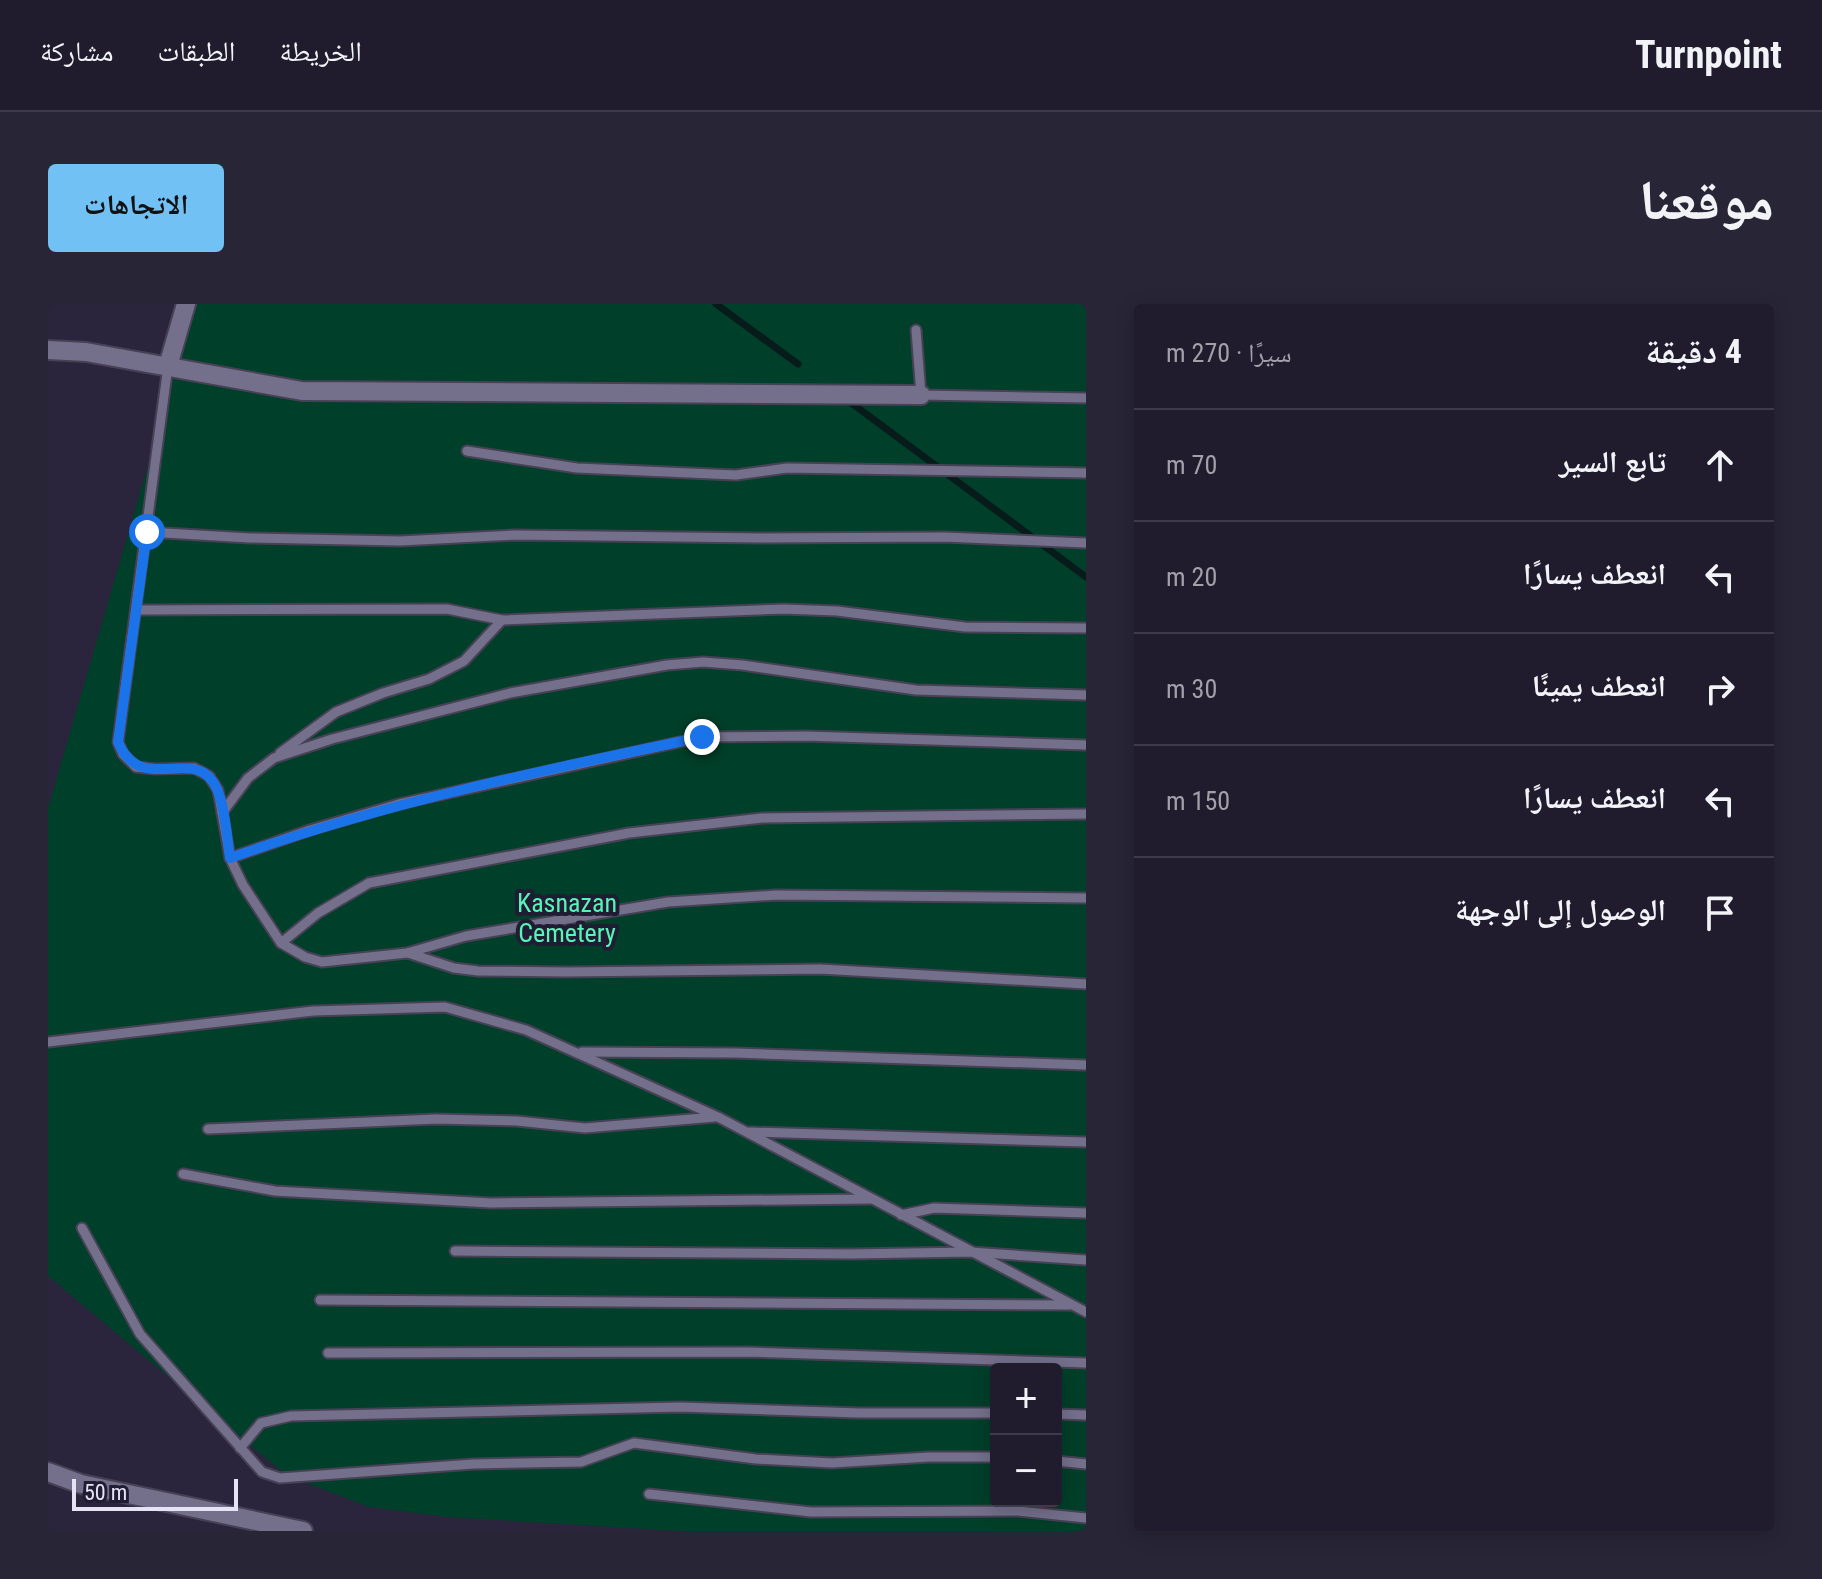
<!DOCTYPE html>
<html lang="ar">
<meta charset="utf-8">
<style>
body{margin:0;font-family:"Roboto Condensed","Noto Naskh Arabic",sans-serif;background:#282536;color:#f1f3f6;direction:rtl}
.controls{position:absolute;right:24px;bottom:24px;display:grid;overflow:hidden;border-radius:8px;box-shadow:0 4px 20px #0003}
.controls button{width:72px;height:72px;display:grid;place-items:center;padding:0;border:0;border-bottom:2px solid #3d3a4a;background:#201c2e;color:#f1f3f6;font:40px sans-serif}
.scale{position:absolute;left:24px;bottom:20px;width:166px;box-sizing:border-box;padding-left:8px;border:4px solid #e6e4f4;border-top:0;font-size:22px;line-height:28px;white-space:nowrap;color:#e6e4f4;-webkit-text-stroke:6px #201c33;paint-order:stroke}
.stop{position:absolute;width:24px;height:24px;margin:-18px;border:6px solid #1a73e8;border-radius:50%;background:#fff}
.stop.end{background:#1a73e8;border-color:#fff;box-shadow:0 2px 8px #0008}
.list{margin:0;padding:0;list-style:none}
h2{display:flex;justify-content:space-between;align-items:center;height:104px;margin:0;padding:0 32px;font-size:34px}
h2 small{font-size:26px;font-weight:400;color:#a2a1aa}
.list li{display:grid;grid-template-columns:52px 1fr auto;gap:24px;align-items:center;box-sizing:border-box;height:112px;padding:0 32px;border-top:2px solid #3d3a4a}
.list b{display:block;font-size:30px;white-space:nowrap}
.list em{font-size:26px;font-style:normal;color:#a2a1aa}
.icon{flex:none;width:44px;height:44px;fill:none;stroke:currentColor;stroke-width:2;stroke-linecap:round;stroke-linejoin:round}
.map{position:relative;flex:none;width:1038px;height:1227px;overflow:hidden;direction:ltr;border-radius:8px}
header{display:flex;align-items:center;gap:48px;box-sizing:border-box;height:112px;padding:0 40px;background:#201c2e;border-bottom:2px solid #3d3a4a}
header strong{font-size:38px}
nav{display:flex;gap:44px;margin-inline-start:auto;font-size:28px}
.intro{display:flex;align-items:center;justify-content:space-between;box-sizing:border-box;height:192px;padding:0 48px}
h1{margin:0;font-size:56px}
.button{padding:20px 36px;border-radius:8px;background:#71c1f4;color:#111;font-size:28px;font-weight:700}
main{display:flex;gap:48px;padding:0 48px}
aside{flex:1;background:#201c2e;border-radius:8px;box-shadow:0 4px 20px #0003}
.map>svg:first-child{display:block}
.green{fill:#003f29;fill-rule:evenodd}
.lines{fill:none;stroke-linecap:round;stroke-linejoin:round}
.stream{stroke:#071b1b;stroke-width:7}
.lane-casing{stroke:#464155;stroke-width:13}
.street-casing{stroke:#464155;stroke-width:22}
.lane{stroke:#74708c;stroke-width:9}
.street{stroke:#74708c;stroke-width:18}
.route{stroke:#1a73e8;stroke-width:10}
.labels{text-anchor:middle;stroke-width:8;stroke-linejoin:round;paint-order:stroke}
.park-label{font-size:26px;fill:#57f4b7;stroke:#201c33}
</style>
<header>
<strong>Turnpoint</strong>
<nav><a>الخريطة</a><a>الطبقات</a><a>مشاركة</a></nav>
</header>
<div class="intro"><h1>موقعنا</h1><a class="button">الاتجاهات</a></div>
<main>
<aside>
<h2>4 دقيقة<small>سيرًا · 270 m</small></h2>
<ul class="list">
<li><svg class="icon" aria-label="ahead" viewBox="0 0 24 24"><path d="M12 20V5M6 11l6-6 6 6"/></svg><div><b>تابع السير</b></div><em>70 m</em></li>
<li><svg class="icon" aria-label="left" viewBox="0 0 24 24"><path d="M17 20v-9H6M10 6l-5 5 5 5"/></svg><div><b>انعطف يسارًا</b></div><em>20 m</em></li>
<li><svg class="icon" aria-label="right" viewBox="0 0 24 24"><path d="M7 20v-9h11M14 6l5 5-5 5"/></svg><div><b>انعطف يمينًا</b></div><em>30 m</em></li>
<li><svg class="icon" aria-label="left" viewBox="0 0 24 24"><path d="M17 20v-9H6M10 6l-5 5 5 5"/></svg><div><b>انعطف يسارًا</b></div><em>150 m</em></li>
<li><svg class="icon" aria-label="arrive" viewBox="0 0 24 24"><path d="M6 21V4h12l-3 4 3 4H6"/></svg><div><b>الوصول إلى الوجهة</b></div></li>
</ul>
</aside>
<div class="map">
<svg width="1038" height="1227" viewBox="0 0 1038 1227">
<rect width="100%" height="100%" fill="#2a253d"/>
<path class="green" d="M147,0h891v1227h-407l-232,-14 -78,-10 -83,-32 -238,-199v-468zM948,1065h60v132h-60z"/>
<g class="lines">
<g class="stream">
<path d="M668,0l82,60"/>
<path d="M798,95l240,178"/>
</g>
<defs>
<g id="lane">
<path d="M868,26l5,65 165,3"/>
<path d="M120,62l-50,376 5,12 13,13 19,2 39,-1 15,8 9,14 12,68 13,27 38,58 24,14 17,5 85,-9 59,-17 202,-34 108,-7 310,3"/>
<path d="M419,147l110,17 135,6 24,1 51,-7 299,5"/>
<path d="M99,228l103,6 150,3 115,-6 247,3 182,-1 142,6"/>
<path d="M88,306l311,-1 55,11 282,-11 53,2 128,16 121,1"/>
<path d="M232,449l56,-41 47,-19 46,-14 35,-18 38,-41"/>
<path d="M174,509l26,-35 26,-20 58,-19 178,-46 157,-28 36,-3 39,3 174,25 170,5"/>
<path d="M182,554l80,-28 89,-26 303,-67 104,-1 280,9"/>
<path d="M233,639l37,-30 51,-30 260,-50 133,-15 324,-4"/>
<path d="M360,649l46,15 24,3 88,1 254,-3 266,15"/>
<path d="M0,738l265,-31 132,-4 81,23 192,87 368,195"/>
<path d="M534,748l154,1 350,12"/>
<path d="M160,825l228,-10 81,2 68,7 130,-11"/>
<path d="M702,828l336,10"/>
<path d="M135,870l92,17 216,12 379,-4"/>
<path d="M853,911l33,-7 152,5"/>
<path d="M34,924l58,106 122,138 18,6 193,-14 108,-2 53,-19 122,16 76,4 97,-6h67"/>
<path d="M407,947l396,3 119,-2 116,8"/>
<path d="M272,996l749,5"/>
<path d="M280,1049l420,-1 338,11"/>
<path d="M1008,1110l30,1"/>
<path d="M192,1144l21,-25 30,-7 389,-9 179,6h137"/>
<path d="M1008,1157l30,3"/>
<path d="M601,1190l162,18 207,-1 68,7"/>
</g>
<g id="street">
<path d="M0,46l38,2 216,39 619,4"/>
<path d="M120,62l18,-62"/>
<path d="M0,1168l33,12 222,47"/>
</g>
</defs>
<use href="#lane" class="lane-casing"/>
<use href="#street" class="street-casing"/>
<use href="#lane" class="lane"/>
<use href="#street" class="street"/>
</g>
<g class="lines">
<path class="route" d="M99,228l-29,210c24,56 78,0 99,47 8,18 10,49 13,69 154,-55 313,-88 472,-121"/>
</g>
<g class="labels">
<g class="park-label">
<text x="519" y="608">Kasnazan<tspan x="519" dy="30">Cemetery</tspan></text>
</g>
</g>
</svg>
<div class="controls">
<button>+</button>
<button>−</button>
</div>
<div class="scale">50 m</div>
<div class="stop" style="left:99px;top:228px"></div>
<div class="stop end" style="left:654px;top:433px"></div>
</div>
</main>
